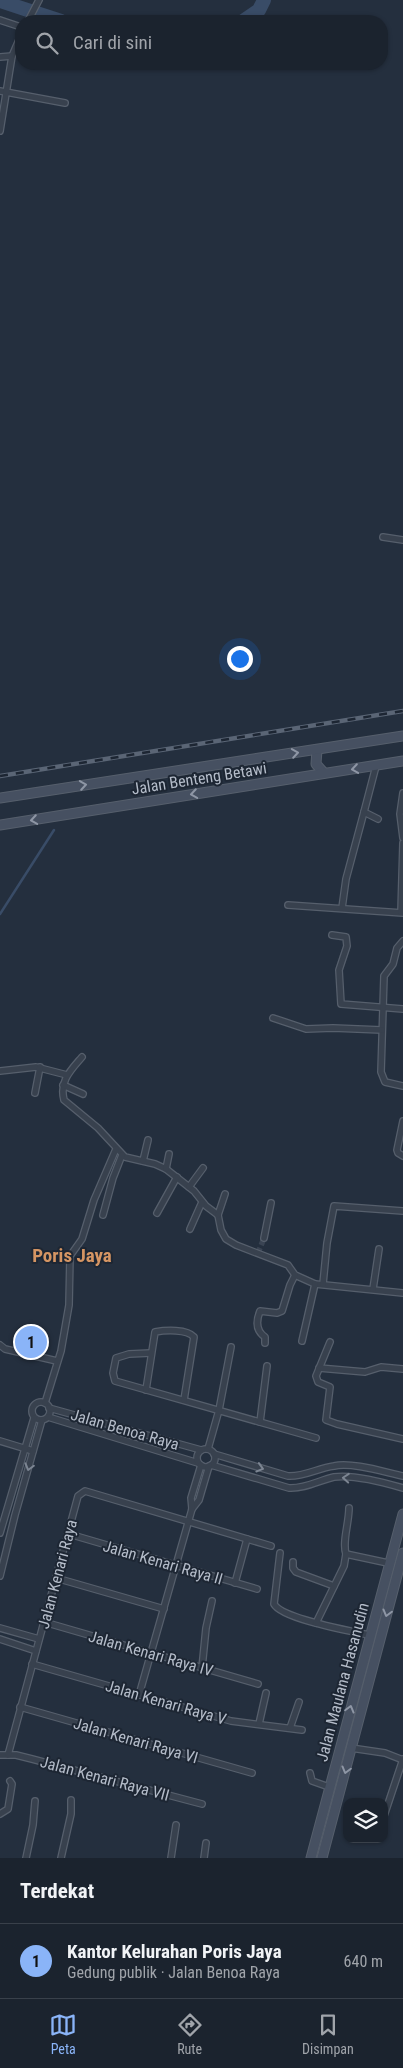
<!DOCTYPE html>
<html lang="id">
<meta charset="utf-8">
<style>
body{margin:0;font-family:"Roboto Condensed",sans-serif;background:#242b36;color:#f1f3f6}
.controls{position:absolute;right:15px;bottom:15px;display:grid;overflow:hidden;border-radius:10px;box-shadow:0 1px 4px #0004}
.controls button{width:45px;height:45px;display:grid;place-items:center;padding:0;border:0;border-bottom:1px solid #39404a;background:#1b232e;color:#f1f3f6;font:25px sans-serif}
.you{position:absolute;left:239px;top:658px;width:18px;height:18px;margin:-12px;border:4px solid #fff;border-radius:50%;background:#1a73e8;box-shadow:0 0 0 8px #1a73e833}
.badge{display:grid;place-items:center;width:32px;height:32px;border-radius:50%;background:#8ab4f8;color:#111;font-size:16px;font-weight:700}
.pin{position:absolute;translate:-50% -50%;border:2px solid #fff;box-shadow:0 1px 5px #0006}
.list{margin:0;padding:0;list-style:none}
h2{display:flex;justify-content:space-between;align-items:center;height:65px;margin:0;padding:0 20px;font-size:21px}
h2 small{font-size:16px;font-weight:400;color:#a0a4aa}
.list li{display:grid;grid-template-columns:32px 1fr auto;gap:15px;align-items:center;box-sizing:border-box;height:75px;padding:0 20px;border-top:1px solid #39404a}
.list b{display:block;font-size:19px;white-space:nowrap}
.list p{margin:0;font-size:16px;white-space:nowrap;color:#a0a4aa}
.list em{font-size:16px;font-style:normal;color:#a0a4aa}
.icon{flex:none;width:28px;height:28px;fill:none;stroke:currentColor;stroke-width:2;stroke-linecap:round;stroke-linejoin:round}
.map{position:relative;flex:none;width:403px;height:1858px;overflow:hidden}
.search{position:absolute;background:#1b232e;box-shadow:0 1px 4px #0004;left:15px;right:15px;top:15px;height:55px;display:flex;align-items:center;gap:12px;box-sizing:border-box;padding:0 18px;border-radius:20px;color:#a0a4aa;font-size:19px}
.sheet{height:140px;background:#1b232e}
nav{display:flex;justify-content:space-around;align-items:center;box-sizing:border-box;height:70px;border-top:1px solid #39404a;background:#1b232e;font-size:14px;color:#a0a4aa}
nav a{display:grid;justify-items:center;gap:2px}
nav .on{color:#8ab4f8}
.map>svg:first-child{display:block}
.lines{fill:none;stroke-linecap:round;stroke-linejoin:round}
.stream{stroke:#394c67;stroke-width:2.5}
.river{stroke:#394c67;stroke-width:14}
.street-tunnel{stroke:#3a4453;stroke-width:5.5;stroke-dasharray:5.5 3;stroke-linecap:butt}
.street-casing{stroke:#565f6c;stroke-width:8}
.secondary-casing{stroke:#565f6c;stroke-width:11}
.street{stroke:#38414e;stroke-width:5.5}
.secondary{stroke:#465061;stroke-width:9}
.rail-casing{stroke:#5a6575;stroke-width:4.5}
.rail{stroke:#1d2633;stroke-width:2.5;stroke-dasharray:8;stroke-linecap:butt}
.oneway{stroke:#8e96a5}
.oneway2{stroke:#7c8592}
.labels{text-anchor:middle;stroke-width:4;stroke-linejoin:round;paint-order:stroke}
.street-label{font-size:16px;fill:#b4bcc9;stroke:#1d2633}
.quarter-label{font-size:19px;font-weight:bold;fill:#d59563;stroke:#1d2633}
</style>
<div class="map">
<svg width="403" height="1858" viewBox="0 0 403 1858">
<rect width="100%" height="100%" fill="#242f3e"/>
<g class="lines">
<path class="stream" d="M0,914l54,-84"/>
<g class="river">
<path d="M0,1l61,20"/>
<path d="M243,21l16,-11 5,-10"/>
</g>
<path class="street-tunnel" d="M258,1253l6,-15"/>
<defs>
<g id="street">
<path d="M0,20l21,7"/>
<path d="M28,21l11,-21"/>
<path d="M0,57l12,-1"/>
<path d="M0,91l65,12"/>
<path d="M0,131l12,-75 9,-21"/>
<path d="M383,537l20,3"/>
<path d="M376,766l-12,46 14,7"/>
<path d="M403,793l-3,21 3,24"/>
<path d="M288,905l115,8"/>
<path d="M342,908l4,-29 18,-67"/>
<path d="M401,912l2,-69"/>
<path d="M332,935l14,2 1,9 -8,24 2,34 62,5"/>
<path d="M403,941l-6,7 -4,16 -9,12 -3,96 4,10 18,4"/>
<path d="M273,1018l33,11 27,-1 49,2"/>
<path d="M82,1057c-11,13 -23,24 -18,43l34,28 27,29 30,7 11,5 28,22 12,15 12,9 3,15 5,9 10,6 52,20 7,10 20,9 88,9"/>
<path d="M0,1071l36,-4 31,8"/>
<path d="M63,1085l20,9"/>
<path d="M35,1093l5,-26"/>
<path d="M403,1121l-6,29 1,3 5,3"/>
<path d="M143,1161l5,-21"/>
<path d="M166,1169l3,-15"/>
<path d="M189,1187l14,-19"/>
<path d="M157,1213l20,-36"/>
<path d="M103,1215l10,-37 9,-23"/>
<path d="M218,1215l7,-21"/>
<path d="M190,1229l12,-27"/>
<path d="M264,1238l7,-35"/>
<path d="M323,1284l4,-41 7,-37 69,5"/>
<path d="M373,1289l6,-40"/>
<path d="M302,1341l13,-57"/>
<path d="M330,1342l-14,34 2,6 12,5 -4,33 11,4 66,15"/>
<path d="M265,1343v-6c-9,-6 -9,-16 -5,-26l17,2 5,-2 8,-26 5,-10"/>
<path d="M0,1345l5,4 52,12"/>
<path d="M151,1353l-22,1 -13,4 -3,15 2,8 201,57"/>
<path d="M319,1368l46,4 16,-5 22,2"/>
<path d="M146,1390l9,-58c11,-2 32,-3 39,5l-10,63"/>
<circle cx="41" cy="1411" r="9"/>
<path d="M45,1403l16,-52 8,-46 1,-49 12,-17 12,-39 22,-51"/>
<path d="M49,1408l152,42"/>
<path d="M48,1417l150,46"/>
<path d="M260,1422l7,-56"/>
<path d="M0,1441l33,10"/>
<path d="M208,1449l11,-39 12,-63"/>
<circle cx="206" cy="1458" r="9"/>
<path d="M214,1454l74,22c16,1 30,-8 46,-10 18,-4 50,6 69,10"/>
<path d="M211,1465l78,23c16,1 31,-8 45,-11 19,-3 51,6 69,11"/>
<path d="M192,1509l7,-9 10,-34"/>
<path d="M0,1533l34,-115"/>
<path d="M69,1534l188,55"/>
<path d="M280,1553l-6,51c8,15 77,27 95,31"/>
<path d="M346,1554c-4,-12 3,-31 3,-46"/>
<path d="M293,1562v6l3,4 38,14"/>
<path d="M0,1576l15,-61 27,-95"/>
<path d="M56,1578l108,31"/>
<path d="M235,1583l12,-44"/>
<path d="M44,1622l214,62"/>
<path d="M316,1623l28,-57 2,-12 42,9"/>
<path d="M0,1628l39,11"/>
<path d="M0,1639l36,12"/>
<path d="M32,1664l199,57 71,9"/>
<path d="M202,1668l4,-40 6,-27"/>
<path d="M139,1695l53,-186 -1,-11 10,-33"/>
<path d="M20,1707l232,66"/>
<path d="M259,1724l7,-31"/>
<path d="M290,1728l9,-26"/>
<path d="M351,1748l34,5 18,7"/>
<path d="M0,1755h16l16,4 170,45"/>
<path d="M8,1755l70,-259 7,-5 186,55"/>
<path d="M310,1773l2,8 17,6"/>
<path d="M0,1814l8,-5 4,-25 -2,-3"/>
<path d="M384,1816l19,-57"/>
<path d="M26,1858l7,-33 2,-24"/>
<path d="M61,1858l10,-44v-14"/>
<path d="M171,1858l5,-33"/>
<path d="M204,1858l2,-15"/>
</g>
<g id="secondary">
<path d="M317,750l-1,14 8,9"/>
<path d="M0,798l403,-62"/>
<path d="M0,825l403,-64"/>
<path d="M311,1858l92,-344"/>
<path d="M322,1858l81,-305"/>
</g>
</defs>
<use href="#street" class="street-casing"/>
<use href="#secondary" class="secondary-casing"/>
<use href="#street" class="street"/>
<use href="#secondary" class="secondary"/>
<defs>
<path id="rail" d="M0,776l403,-65"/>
</defs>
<use href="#rail" class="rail-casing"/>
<use href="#rail" class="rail"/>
</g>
<defs><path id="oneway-chevron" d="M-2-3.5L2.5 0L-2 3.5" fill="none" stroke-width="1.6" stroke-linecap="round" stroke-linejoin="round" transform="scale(1.25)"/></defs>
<g class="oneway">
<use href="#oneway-chevron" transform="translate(295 753) rotate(-9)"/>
<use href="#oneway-chevron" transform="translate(355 769) rotate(172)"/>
<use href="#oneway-chevron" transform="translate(83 785) rotate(-9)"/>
<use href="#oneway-chevron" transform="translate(194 794) rotate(171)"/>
<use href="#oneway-chevron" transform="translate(34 820) rotate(171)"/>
<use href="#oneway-chevron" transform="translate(387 1613) rotate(105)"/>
<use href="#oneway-chevron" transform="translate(350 1709) rotate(-75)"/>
<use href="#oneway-chevron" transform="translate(346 1770) rotate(105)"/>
</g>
<g class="oneway2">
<use href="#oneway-chevron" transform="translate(29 1467) rotate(106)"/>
<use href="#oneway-chevron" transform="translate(260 1468) rotate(17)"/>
<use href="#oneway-chevron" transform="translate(346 1478) rotate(-176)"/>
</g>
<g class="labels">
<g class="street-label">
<text transform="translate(199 778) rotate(-9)" y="6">Jalan Benteng Betawi</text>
<text transform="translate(125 1429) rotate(16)" y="6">Jalan Benoa Raya</text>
<text transform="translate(163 1562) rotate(16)" y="6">Jalan Kenari Raya II</text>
<text transform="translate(57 1574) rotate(-75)" y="6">Jalan Kenari Raya</text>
<text transform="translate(151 1653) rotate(16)" y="6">Jalan Kenari Raya IV</text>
<text transform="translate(342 1682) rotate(-75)" y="6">Jalan Maulana Hasanudin</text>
<text transform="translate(166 1702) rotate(16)" y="6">Jalan Kenari Raya V</text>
<text transform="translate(136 1740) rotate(16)" y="6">Jalan Kenari Raya VI</text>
<text transform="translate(105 1778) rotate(15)" y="6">Jalan Kenari Raya VII</text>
</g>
<g class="quarter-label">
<text x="72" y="1262">Poris Jaya</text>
</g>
</g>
</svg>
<div class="controls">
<button><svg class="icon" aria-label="layers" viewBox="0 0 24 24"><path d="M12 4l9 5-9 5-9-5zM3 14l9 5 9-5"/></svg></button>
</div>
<div class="you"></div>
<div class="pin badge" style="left:31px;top:1342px">1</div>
<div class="search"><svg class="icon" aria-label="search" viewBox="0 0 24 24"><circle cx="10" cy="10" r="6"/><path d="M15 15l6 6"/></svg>Cari di sini</div>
</div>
<section class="sheet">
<h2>Terdekat<small></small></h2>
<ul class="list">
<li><span class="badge">1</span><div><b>Kantor Kelurahan Poris Jaya</b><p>Gedung publik · Jalan Benoa Raya</p></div><em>640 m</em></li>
</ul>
</section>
<nav>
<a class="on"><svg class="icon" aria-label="map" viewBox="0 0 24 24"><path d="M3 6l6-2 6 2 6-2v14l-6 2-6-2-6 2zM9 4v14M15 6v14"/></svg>Peta</a>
<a><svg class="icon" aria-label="directions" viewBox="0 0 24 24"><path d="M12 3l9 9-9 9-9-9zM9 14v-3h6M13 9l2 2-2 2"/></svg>Rute</a>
<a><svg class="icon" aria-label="saved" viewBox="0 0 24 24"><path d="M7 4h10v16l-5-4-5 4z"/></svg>Disimpan</a>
</nav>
